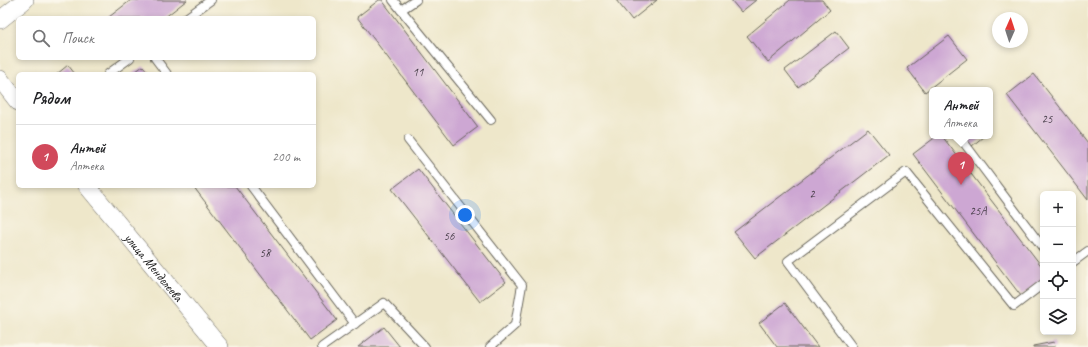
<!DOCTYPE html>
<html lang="ru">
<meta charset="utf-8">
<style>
body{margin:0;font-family:Caveat,sans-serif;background:#f2f2f2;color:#202124}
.controls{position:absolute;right:12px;bottom:12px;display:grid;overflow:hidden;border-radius:6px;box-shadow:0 2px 6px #0003}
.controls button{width:36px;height:36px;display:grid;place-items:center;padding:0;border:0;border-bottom:1px solid #e0e0e0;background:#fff;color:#202124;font:20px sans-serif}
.compass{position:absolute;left:992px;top:12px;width:36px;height:36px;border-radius:50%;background:#fff;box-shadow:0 2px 6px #0003;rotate:3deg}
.you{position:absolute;left:465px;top:215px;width:14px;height:14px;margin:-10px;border:3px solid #fff;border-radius:50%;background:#1a73e8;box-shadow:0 0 0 6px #1a73e833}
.badge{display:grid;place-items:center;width:26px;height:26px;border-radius:50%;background:#d1495b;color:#fff;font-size:13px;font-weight:700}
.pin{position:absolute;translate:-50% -33px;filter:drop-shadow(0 1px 2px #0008)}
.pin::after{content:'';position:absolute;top:21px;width:14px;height:12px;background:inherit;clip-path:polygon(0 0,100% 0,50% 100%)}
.popup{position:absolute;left:929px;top:87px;width:64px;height:52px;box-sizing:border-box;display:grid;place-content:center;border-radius:6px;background:#fff;filter:drop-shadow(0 1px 3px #0005);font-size:13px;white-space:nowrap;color:#757577}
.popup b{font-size:15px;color:#202124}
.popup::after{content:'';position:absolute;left:50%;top:100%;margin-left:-8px;border:8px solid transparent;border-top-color:#fff}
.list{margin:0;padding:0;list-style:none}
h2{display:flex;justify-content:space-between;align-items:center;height:52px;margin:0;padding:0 16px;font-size:17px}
h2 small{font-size:13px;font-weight:400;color:#757577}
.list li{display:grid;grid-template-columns:26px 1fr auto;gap:12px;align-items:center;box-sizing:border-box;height:64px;padding:0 16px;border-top:1px solid #e0e0e0}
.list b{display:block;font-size:15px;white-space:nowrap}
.list p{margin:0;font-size:13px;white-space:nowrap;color:#757577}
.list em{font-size:13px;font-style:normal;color:#757577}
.icon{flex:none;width:22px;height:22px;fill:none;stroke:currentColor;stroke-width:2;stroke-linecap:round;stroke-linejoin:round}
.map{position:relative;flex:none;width:1088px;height:347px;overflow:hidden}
.search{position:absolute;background:#fff;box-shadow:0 2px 6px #0003;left:16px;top:16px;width:300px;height:44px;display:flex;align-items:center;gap:10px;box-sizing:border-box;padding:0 14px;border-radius:6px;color:#757577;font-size:15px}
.panel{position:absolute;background:#fff;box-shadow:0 2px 6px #0003;left:16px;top:72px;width:300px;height:116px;border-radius:6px}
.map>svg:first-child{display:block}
.building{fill:#cda7d3}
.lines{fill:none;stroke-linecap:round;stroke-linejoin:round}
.service-casing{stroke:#666359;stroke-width:10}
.minor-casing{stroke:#666359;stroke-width:18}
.service{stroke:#fff;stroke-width:8}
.minor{stroke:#fff;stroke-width:17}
.labels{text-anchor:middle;stroke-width:3.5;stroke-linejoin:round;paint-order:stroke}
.number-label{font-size:12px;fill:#483f4a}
.street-label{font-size:14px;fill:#1c1c1c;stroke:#fbf7ec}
</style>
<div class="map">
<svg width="1088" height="347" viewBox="0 0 1088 347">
<rect width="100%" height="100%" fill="#fbf7ec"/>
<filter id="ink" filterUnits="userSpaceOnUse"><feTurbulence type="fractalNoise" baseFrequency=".025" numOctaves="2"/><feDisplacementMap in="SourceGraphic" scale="8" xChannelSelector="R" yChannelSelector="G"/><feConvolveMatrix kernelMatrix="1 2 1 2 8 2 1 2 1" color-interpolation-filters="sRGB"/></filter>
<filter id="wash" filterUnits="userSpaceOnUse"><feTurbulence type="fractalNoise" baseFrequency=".012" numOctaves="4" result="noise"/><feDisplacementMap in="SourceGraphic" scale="16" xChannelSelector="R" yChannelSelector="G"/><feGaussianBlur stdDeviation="0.9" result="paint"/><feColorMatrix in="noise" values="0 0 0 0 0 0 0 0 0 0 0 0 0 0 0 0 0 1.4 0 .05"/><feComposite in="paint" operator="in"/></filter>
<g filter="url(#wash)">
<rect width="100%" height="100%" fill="#eee7ca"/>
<g id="blocks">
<g class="building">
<path d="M131,0h56l-23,18h-54l-1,-1z"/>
<path d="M379,0h3l96,127 -24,18 -97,-128z"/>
<path d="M616,0h41l-25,20z"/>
<path d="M731,0h25l-15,12z"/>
<path d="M790,0h32l8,10 -62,52 -21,-26z"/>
<path d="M836,31l13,17 -51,39 -13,-17z"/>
<path d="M949,36l18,23 -42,33 -18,-24z"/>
<path d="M68,65l7,9h-18z"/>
<path d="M143,66l7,8h-18z"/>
<path d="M1034,74l54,69v57l-81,-105z"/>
<path d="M868,129l21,26 -134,103 -21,-26z"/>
<path d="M937,136h5l101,132v11l-22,17 -108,-142z"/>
<path d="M963,136h21l-12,10z"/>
<path d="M418,169l88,113 -26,20 -88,-113z"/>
<path d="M193,186h42l102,134 -27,20z"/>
<path d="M785,303l33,44h-41l-18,-24z"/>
<path d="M384,327l16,20h-42z"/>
<path d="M1054,342l1,5h-22v-1z"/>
</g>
</g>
</g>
<g filter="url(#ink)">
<use href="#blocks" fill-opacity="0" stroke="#666359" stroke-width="1"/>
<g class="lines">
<defs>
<g id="service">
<path d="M393,0l98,120"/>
<path d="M401,10l15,-10"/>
<path d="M186,18l25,-18"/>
<path d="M155,58l12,16"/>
<path d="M108,74l22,-16"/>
<path d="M959,136l84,112"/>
<path d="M408,140l114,145 -7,40 -25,22"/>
<path d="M251,186l104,138"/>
<path d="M1073,262l15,-11"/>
<path d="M322,347l62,-44 41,44"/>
<path d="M852,347l-64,-86 118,-89 108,134 29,-22"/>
</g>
<g id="minor">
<path d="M0,20l25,-20"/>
<path d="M0,79l18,23"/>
<path id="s1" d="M87,186l133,161"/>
</g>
</defs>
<use href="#service" class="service-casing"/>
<use href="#minor" class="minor-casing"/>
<use href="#service" class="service"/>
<use href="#minor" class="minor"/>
</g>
</g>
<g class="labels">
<g class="number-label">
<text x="418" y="76">11</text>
<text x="1047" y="123">25</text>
<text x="812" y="198">2</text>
<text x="978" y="215">25А</text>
<text x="449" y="240">56</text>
<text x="265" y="257">58</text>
</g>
<g class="street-label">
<text dy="5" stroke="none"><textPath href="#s1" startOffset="105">улица Менделеева</textPath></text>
</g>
</g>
</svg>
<div class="controls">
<button>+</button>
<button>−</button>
<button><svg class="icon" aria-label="locate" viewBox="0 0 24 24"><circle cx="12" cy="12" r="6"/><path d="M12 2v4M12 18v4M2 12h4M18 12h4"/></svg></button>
<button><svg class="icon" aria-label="layers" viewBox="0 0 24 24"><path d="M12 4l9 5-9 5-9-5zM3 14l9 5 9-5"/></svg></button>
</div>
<svg class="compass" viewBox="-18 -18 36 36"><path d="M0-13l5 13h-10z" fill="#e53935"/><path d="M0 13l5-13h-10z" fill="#757577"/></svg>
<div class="you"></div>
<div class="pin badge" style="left:961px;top:185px">1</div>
<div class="popup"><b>Антей</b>Аптека</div>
<div class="search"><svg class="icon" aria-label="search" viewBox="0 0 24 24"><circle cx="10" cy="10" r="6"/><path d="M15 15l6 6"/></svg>Поиск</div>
<section class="panel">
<h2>Рядом<small></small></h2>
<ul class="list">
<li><span class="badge">1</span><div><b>Антей</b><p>Аптека</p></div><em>200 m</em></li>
</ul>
</section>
</div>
